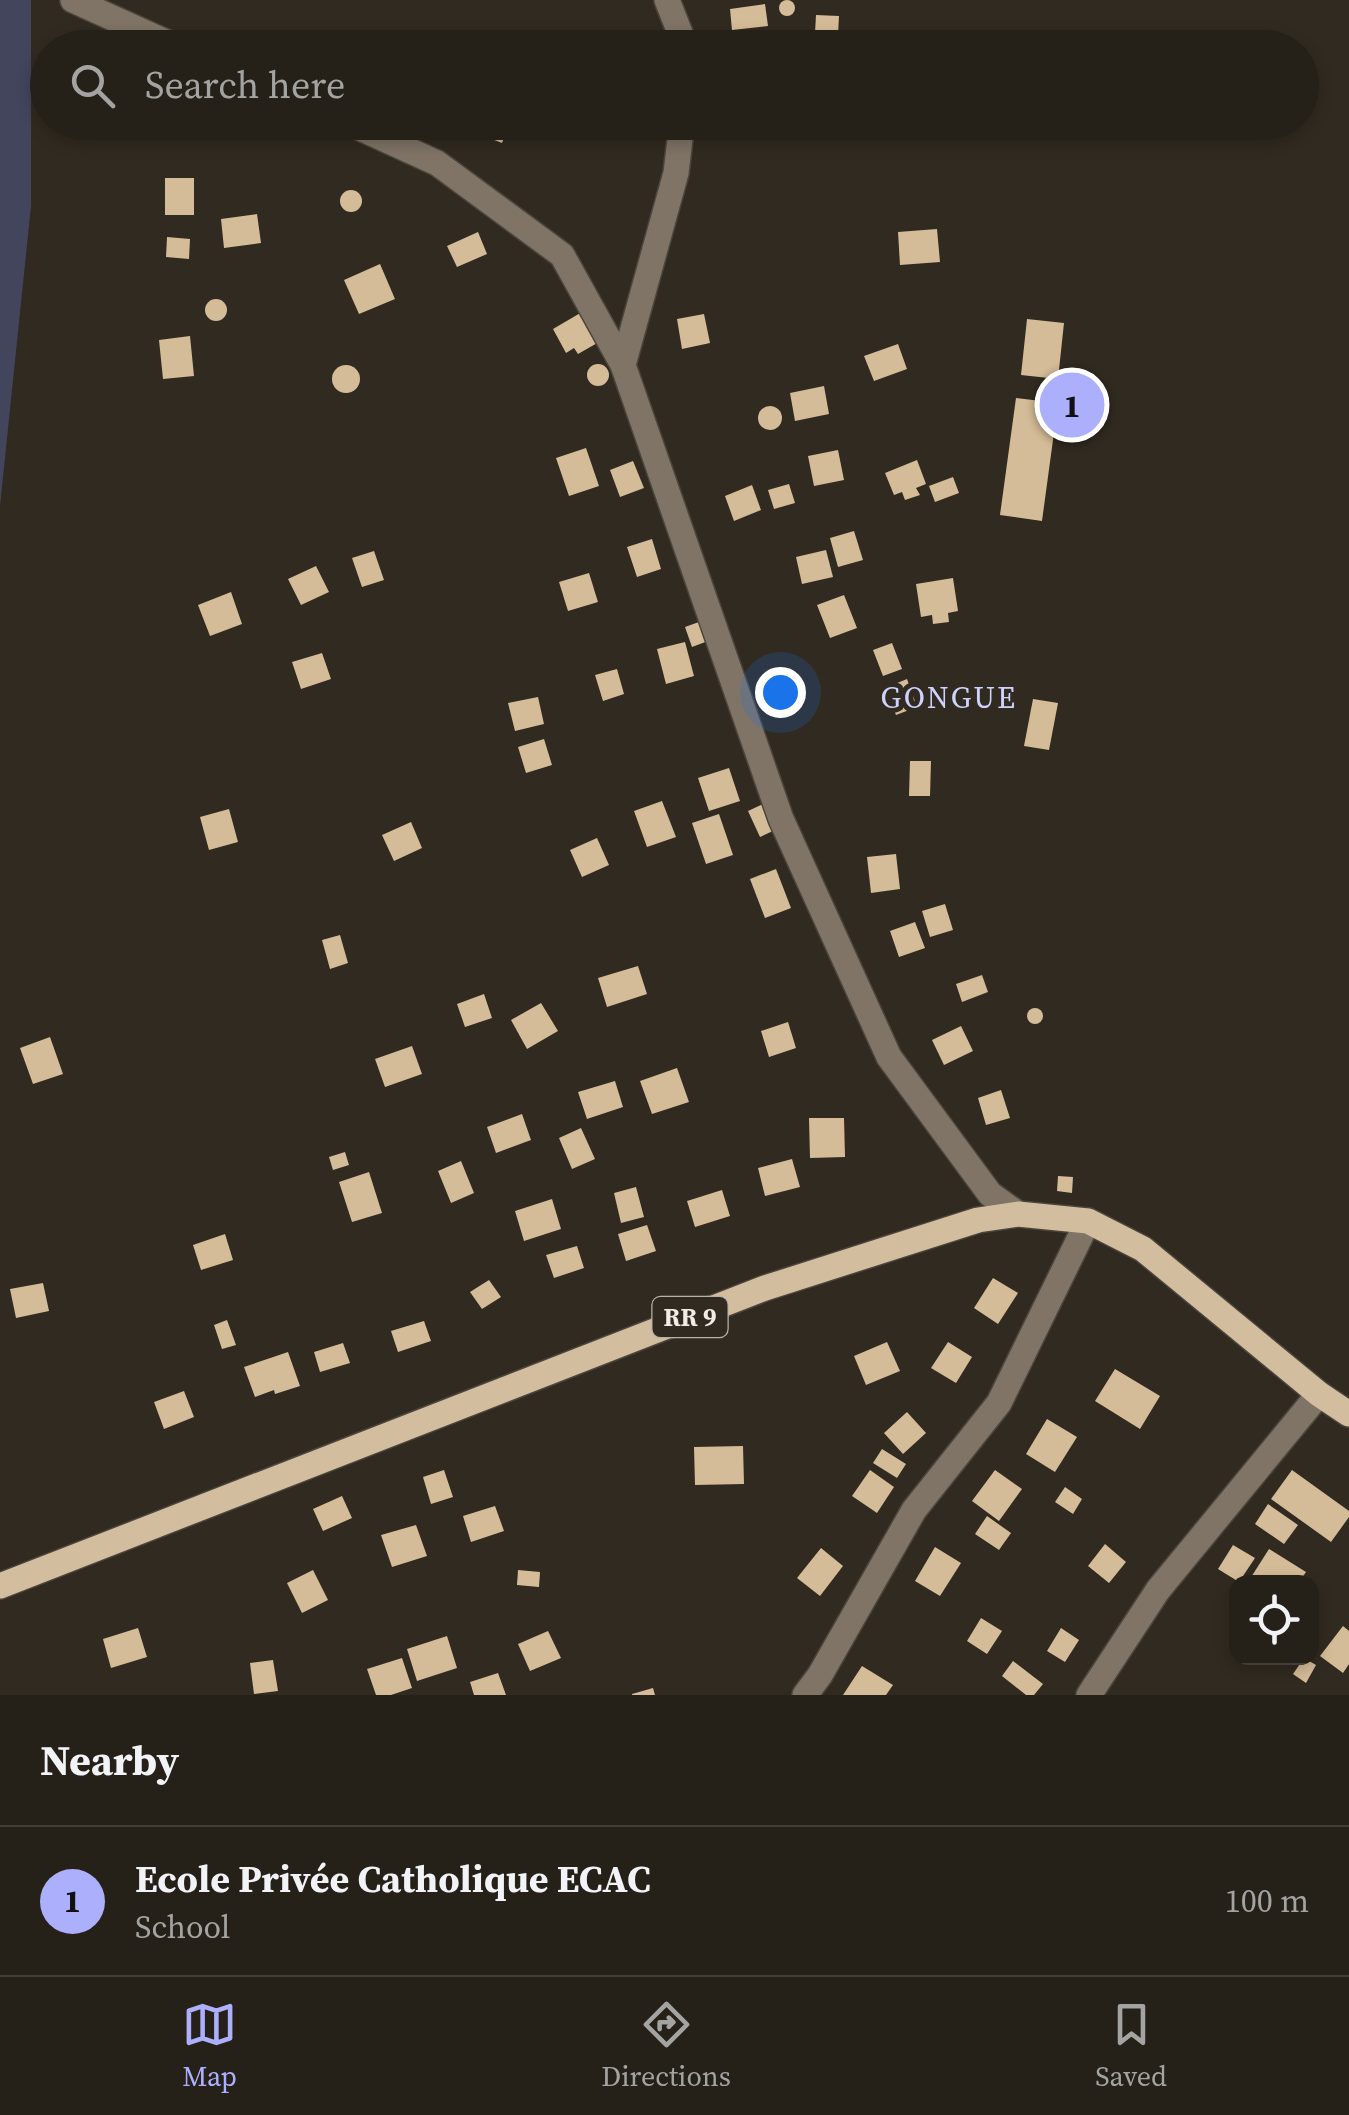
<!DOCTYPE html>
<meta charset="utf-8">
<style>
body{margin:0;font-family:"Source Serif 4",serif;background:#2d2821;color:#f1f3f6}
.controls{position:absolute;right:30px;bottom:30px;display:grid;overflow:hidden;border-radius:20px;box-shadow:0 5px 15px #0003}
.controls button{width:90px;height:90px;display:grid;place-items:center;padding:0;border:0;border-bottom:2px solid #423e37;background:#252018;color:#f1f3f6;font:50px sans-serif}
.you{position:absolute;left:780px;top:692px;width:35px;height:35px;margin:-25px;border:8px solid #fff;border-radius:50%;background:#1a73e8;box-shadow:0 0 0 15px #1a73e833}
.badge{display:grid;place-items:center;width:65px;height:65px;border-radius:50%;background:#acaffb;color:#111;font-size:32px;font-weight:700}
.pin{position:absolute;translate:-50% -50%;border:5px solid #fff;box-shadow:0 2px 10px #0006}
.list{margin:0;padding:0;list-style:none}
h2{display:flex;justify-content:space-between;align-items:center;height:130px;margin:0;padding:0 40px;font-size:42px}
h2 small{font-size:32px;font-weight:400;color:#a3a3a2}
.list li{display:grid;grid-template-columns:65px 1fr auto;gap:30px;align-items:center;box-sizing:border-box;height:150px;padding:0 40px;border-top:2px solid #423e37}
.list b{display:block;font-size:38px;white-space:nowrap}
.list p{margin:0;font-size:32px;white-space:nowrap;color:#a3a3a2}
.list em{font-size:32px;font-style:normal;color:#a3a3a2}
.icon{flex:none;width:55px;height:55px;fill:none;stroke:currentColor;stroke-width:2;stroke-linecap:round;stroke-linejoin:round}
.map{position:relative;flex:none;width:1349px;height:1695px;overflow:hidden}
.search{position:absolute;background:#252018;box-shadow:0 5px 15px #0003;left:30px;right:30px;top:30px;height:110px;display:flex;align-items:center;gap:25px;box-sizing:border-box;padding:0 35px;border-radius:55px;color:#a3a3a2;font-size:38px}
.sheet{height:280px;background:#252018}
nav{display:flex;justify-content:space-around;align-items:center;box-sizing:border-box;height:140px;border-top:2px solid #423e37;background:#252018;font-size:28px;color:#a3a3a2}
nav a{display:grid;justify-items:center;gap:5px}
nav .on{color:#acaffb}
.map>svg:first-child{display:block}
.green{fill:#43455d}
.building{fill:#d5bc98}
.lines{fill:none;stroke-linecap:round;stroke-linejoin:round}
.minor-casing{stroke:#4c453c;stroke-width:28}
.major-casing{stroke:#4c453c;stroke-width:28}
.minor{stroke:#7f7466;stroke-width:25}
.major{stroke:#d3bd9f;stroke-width:25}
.labels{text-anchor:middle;stroke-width:10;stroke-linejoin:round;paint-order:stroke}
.shield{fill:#312a20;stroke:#b7b2ab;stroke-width:2.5}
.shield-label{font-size:25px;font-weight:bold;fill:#f1ede6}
.neighbourhood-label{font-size:30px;letter-spacing:2.5px;fill:#ced2fd;stroke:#312a20}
</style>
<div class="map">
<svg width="1349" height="1695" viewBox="0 0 1349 1695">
<rect width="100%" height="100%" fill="#312a20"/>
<path class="green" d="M0,0h31v206l-31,300z"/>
<g class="building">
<circle cx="787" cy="8" r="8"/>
<path d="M765,4l3,22 -36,4 -2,-21z"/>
<path d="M816,15l23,1 -1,19 -23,-2z"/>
<path d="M549,34l14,3 5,11h-33l2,-8z"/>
<path d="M770,38l6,1 5,9h-19z"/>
<path d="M483,122h27l-8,21 -23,-9z"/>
<rect x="165" y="178" width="29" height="37"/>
<circle cx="351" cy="201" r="11"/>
<path d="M257,214l4,29 -37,5 -3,-29z"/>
<path d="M937,229l3,33 -40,3 -2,-33z"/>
<path d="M478,232l9,22 -30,13 -10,-21z"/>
<path d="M167,237l23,2 -1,20 -23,-2z"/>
<path d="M380,264l15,35 -36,15 -15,-34z"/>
<circle cx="216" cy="310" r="11"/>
<path d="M582,312l17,30 -21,12 -4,-6 -8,5 -13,-24z"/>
<path d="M704,314l6,29 -28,6 -5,-30z"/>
<path d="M1027,319l37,4 -6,56 -37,-4z"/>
<path d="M190,336l4,40 -31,3 -4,-39z"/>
<path d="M898,344l9,25 -33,12 -10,-25z"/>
<circle cx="598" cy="375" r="11"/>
<circle cx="346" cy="379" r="14"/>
<path d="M824,386l5,28 -34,7 -5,-28z"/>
<path d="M1016,398l42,5 -16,118 -42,-6z"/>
<circle cx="770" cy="418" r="12"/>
<path d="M586,448l13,38 -30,10 -13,-38z"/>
<path d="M838,450l6,30 -30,6 -6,-30z"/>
<path d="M917,460l9,24 -10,4 4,7 -15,5 -3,-8 -8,3 -9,-22z"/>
<path d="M633,461l11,27 -24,9 -10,-27z"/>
<path d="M953,477l6,16 -24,9 -6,-16z"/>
<path d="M789,484l6,19 -21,6 -6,-19z"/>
<path d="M752,485l9,25 -27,11 -9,-25z"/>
<path d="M854,531l9,29 -25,7 -8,-29z"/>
<path d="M652,539l9,30 -24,8 -10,-30z"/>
<path d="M826,550l7,27 -31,7 -6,-27z"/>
<path d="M374,551l10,29 -22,7 -10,-29z"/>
<path d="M316,566l13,26 -28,13 -13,-26z"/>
<path d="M589,573l9,29 -30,9 -9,-29z"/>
<path d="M953,578l5,33 -10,2 1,9 -16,2 -1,-9 -11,2 -5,-33z"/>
<path d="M231,592l11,32 -32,12 -12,-31z"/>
<path d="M844,595l13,33 -27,10 -13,-33z"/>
<path d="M710,618l6,20 -24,9 -7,-20z"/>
<path d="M685,642l9,34 -28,8 -9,-35z"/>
<path d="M892,643l10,26 -19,7 -10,-26z"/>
<path d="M322,653l9,26 -30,10 -9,-27z"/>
<path d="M617,669l7,25 -21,7 -8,-26z"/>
<path d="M907,679l10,28 -21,8 -11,-27z"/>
<path d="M538,697l6,27 -29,7 -7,-28z"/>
<path d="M1033,699l25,4 -9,47 -25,-4z"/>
<path d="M544,739l8,26 -26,8 -8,-26z"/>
<path d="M910,761h21l-1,35h-21z"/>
<path d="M729,768l11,33 -31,10 -11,-33z"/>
<path d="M662,801l14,36 -29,10 -13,-36z"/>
<path d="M763,804l12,26 -15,7 -12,-26z"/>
<path d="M229,809l9,33 -29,8 -9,-33z"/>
<path d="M719,814l14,41 -27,9 -14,-41z"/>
<path d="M411,822l11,26 -28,13 -12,-26z"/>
<path d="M597,838l12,27 -27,12 -12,-27z"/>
<path d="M896,854l4,35 -29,4 -4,-36z"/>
<path d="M776,869l15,39 -26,10 -15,-39z"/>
<path d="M945,904l8,26 -23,7 -8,-26z"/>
<path d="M915,922l10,26 -26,9 -9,-26z"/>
<path d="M340,935l8,28 -18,6 -8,-29z"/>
<path d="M638,966l9,28 -40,13 -9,-29z"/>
<path d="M982,975l6,17 -26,10 -6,-18z"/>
<path d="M484,994l8,24 -27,9 -8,-23z"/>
<path d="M541,1003l17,28 -31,18 -16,-29z"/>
<circle cx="1035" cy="1016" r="8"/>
<path d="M788,1022l8,26 -27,9 -8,-26z"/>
<path d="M961,1026l12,25 -29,14 -12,-25z"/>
<path d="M50,1037l13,37 -30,10 -13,-36z"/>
<path d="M412,1046l10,28 -37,13 -10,-28z"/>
<path d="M677,1068l12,34 -37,12 -12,-33z"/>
<path d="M615,1081l8,26 -36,12 -9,-27z"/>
<path d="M1001,1090l9,28 -24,7 -8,-27z"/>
<path d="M522,1114l9,26 -35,13 -9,-26z"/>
<path d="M809,1118h35l1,39 -35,1z"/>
<path d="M581,1128l14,31 -23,10 -13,-31z"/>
<path d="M345,1152l4,13 -16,5 -4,-13z"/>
<path d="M792,1159l8,28 -35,9 -7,-28z"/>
<path d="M461,1161l13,32 -23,10 -13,-32z"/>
<path d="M369,1172l13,41 -30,9 -13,-40z"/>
<path d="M1058,1176l15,1 -1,16 -15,-2z"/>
<path d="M636,1187l8,30 -23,6 -7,-30z"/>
<path d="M722,1190l8,26 -35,11 -8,-26z"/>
<path d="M552,1199l9,30 -37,12 -9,-30z"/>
<path d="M647,1225l9,26 -30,10 -8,-27z"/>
<path d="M225,1234l8,26 -32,10 -8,-25z"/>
<path d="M577,1246l7,22 -30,10 -8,-23z"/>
<path d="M993,1278l25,15 -20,31 -24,-16z"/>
<path d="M489,1280l12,17 -19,12 -12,-17z"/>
<path d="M43,1283l6,28 -33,7 -6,-29z"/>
<path d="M227,1320l9,25 -14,4 -8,-24z"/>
<path d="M424,1321l7,20 -33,11 -7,-21z"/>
<path d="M887,1342l13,29 -34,14 -12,-29z"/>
<path d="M948,1342l24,15 -16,26 -25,-15z"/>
<path d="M343,1343l7,20 -30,9 -6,-20z"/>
<path d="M288,1352l12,34 -25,8 -1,-4 -19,7 -11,-30z"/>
<path d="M1115,1369l45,27 -20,33 -45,-28z"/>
<path d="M184,1391l10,26 -30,12 -10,-27z"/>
<path d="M907,1412l19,21 -23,21 -19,-21z"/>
<path d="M1047,1419l30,18 -22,35 -29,-18z"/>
<path d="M743,1446l1,38 -49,1 -1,-38z"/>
<path d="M882,1449l24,15 -9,14 -24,-15z"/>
<path d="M444,1470l9,27 -22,7 -8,-27z"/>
<path d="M870,1470l24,17 -17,26 -25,-17z"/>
<path d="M995,1470l27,19 -23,32 -27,-20z"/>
<path d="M1292,1470l57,41v6l-18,25 -60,-43z"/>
<path d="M1065,1487l17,12 -9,15 -18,-12z"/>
<path d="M342,1496l10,22 -29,13 -10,-22z"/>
<path d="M1268,1504l30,21 -14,19 -29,-20z"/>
<path d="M495,1506l9,25 -33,11 -8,-26z"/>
<path d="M987,1516l24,17 -12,17 -24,-16z"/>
<path d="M416,1525l11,31 -35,11 -11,-32z"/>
<path d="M1105,1544l21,18 -17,21 -21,-17z"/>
<path d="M1233,1545l22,13 -16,24 -21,-13z"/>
<path d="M935,1547l26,16 -21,33 -25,-15z"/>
<path d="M821,1548l22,18 -23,30 -23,-18z"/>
<path d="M1269,1549l37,23 -7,10h-51z"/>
<path d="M313,1570l15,30 -26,13 -15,-30z"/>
<path d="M518,1570l22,2 -1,15 -22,-2z"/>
<path d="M981,1618l21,13 -15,23 -20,-13z"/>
<path d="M1343,1626l6,5v33l-6,9 -23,-17z"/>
<path d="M138,1628l9,29 -36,11 -8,-29z"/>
<path d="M1061,1628l18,12 -14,22 -18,-11z"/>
<path d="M548,1631l13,27 -31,13 -12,-27z"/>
<path d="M447,1636l10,32 -40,13 -10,-32z"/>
<path d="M402,1658l10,30 -21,7h-15l-9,-26z"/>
<path d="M1304,1658l12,7 -10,18 -13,-9z"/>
<path d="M273,1660l5,31 -24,3 -4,-31z"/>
<path d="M1013,1661l30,23 -9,11h-8l-24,-19z"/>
<path d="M862,1666l31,19 -7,10h-43z"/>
<path d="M498,1673l8,22h-32l-4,-13z"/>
<path d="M653,1688l2,7h-23v-1z"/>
</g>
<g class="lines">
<defs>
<g id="minor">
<path d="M73,0l106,48"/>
<path d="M667,0l19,48"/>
<path d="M347,122l90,41 125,92 61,110 158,454 108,238 101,137 28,20"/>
<path d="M623,365l53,-192 6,-51"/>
<path d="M805,1695l15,-20 94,-165 85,-107 89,-182"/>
<path d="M1089,1695l69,-105 161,-196"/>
</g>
<path id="major" d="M0,1586l765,-298 213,-68 40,-6 70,7 55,28 176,145 30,20"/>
</defs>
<use href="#minor" class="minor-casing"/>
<use href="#major" class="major-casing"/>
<use href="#minor" class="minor"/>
<use href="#major" class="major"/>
</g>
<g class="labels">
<rect class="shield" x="652.5" y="1297" width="75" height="40" rx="8"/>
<g class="shield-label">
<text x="690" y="1326">RR 9</text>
</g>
<g class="neighbourhood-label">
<text x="949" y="708">GONGUE</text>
</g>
</g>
</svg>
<div class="controls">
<button><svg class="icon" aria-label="locate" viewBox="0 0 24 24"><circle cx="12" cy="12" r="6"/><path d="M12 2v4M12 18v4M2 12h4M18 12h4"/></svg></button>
</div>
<div class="you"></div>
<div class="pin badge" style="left:1072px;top:405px">1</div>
<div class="search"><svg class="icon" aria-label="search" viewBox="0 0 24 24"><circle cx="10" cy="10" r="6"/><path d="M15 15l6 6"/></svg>Search here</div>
</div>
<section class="sheet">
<h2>Nearby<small></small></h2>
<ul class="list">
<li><span class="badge">1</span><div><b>Ecole Privée Catholique ECAC</b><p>School</p></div><em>100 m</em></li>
</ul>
</section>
<nav>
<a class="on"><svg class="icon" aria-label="map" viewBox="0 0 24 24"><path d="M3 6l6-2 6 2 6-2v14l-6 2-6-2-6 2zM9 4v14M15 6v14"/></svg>Map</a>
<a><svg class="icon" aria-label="directions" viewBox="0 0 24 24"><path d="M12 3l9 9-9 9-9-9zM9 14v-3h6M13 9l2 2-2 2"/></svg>Directions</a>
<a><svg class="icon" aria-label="saved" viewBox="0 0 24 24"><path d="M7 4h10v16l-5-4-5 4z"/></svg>Saved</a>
</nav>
